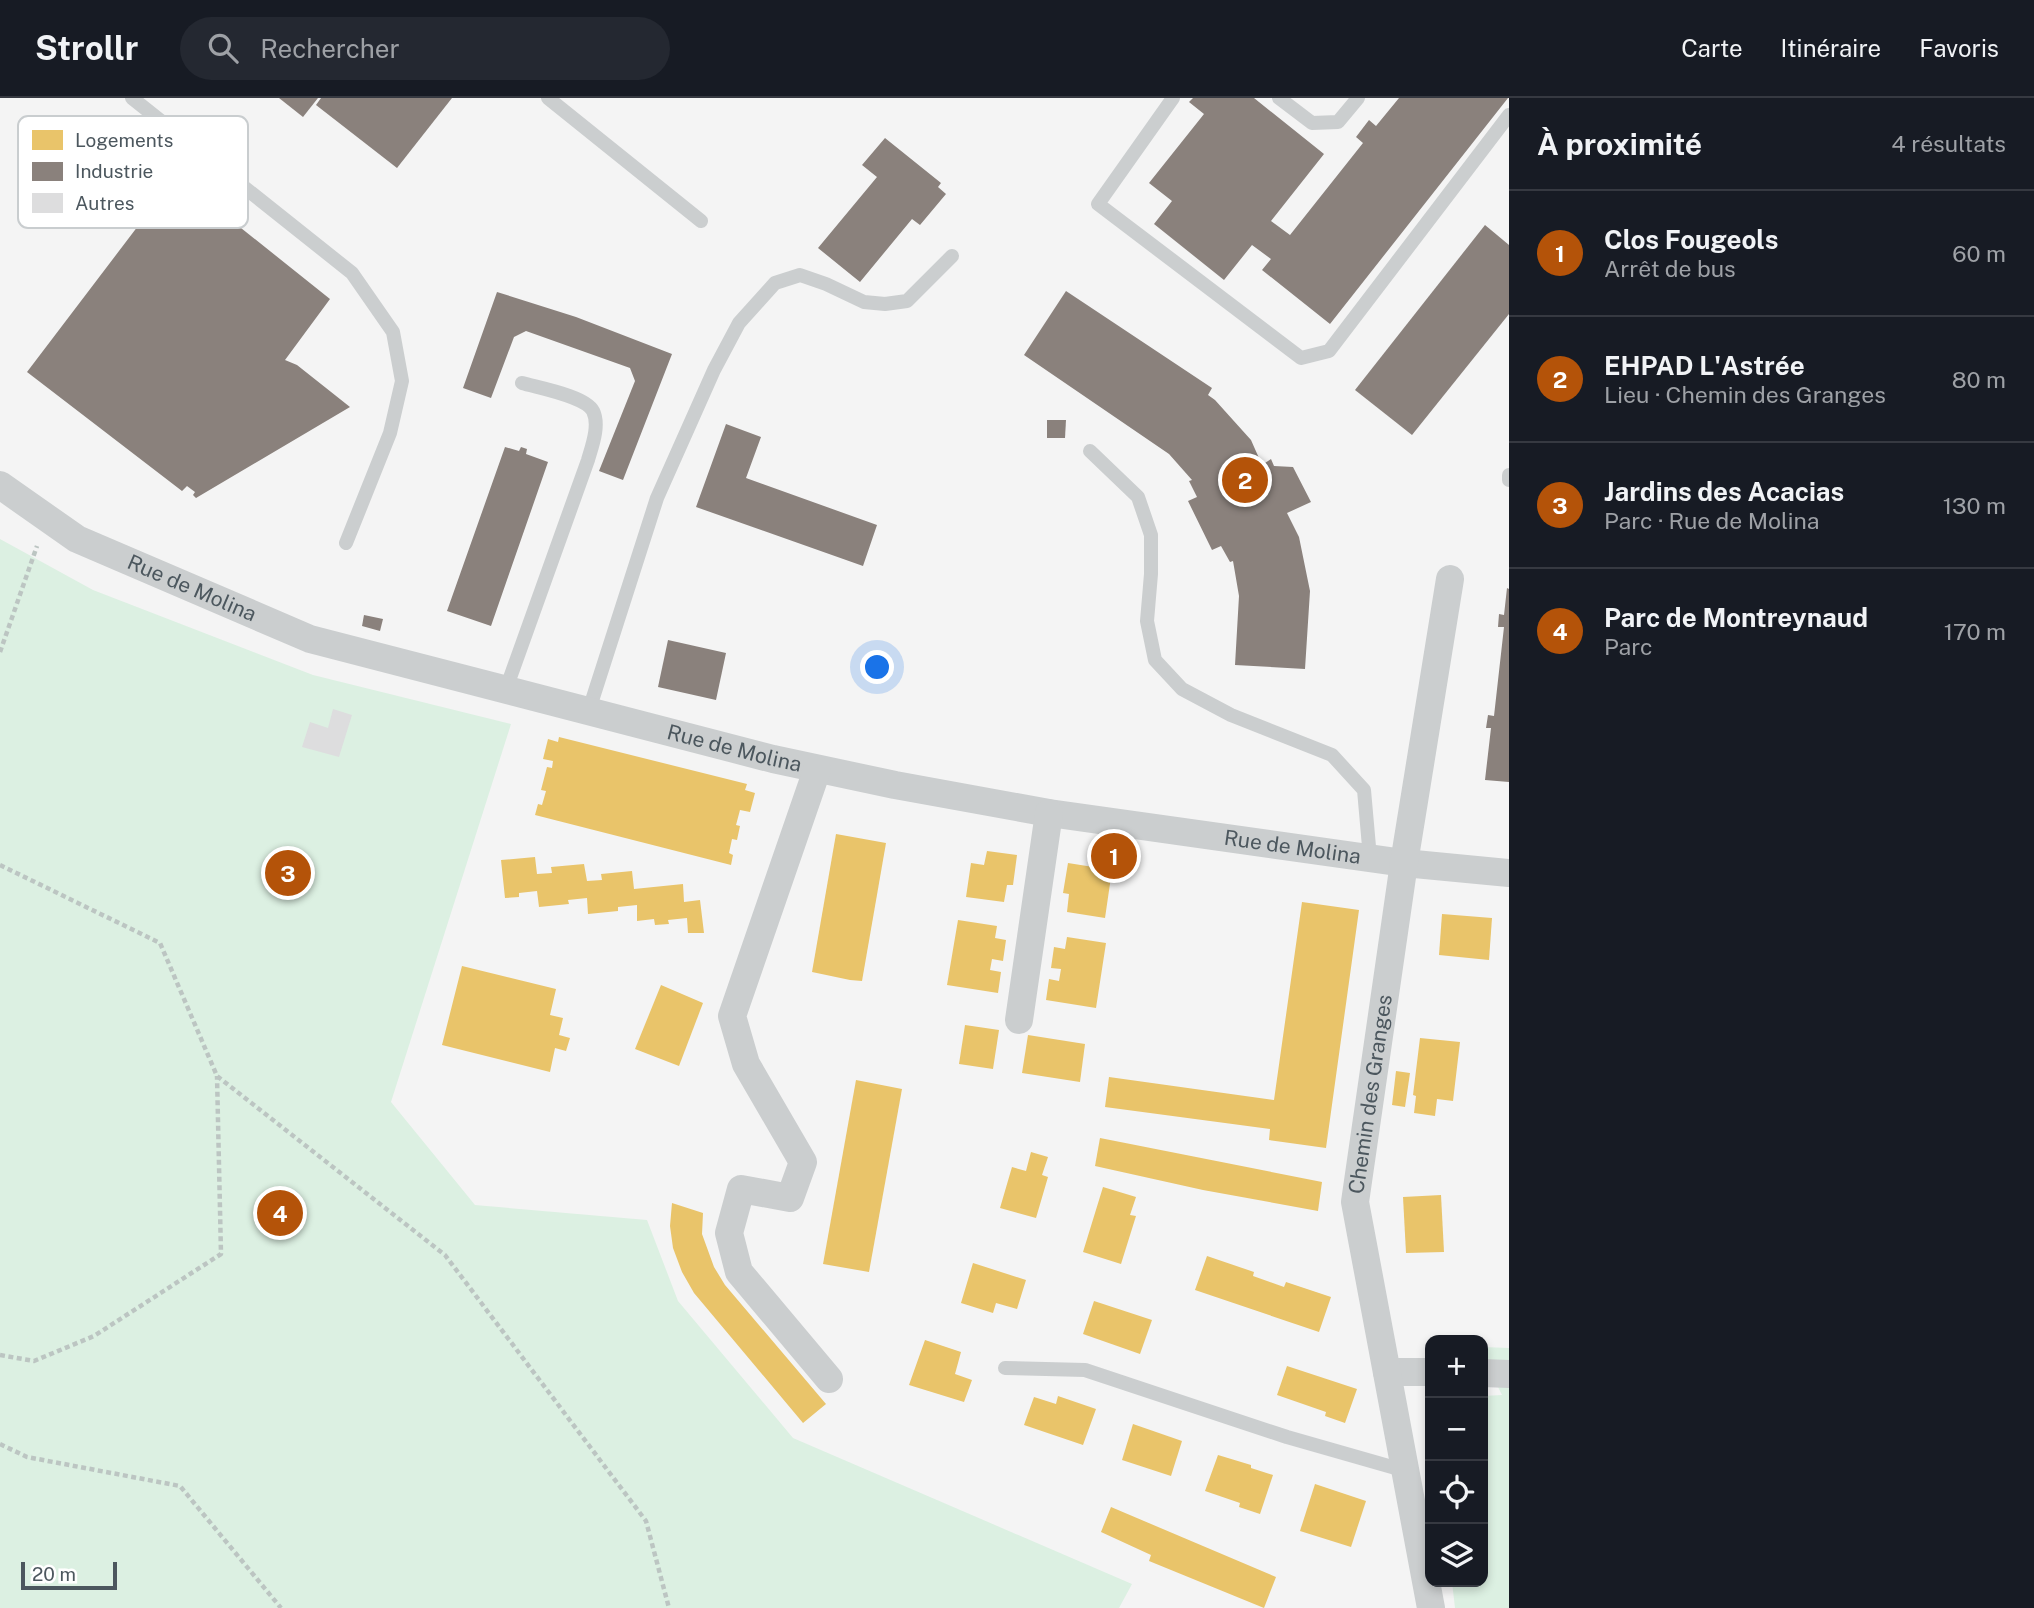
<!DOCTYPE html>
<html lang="fr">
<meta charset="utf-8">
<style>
body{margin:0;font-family:"Public Sans",sans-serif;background:#242831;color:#f1f3f6}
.controls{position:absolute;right:21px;bottom:21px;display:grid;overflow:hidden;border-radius:14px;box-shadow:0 4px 10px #0003}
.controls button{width:63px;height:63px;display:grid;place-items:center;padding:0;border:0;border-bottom:2px solid #363941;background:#171b24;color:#f1f3f6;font:35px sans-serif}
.scale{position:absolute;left:21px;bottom:18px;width:96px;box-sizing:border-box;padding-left:7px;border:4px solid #4c575e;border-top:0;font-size:19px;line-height:24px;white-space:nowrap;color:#4c575e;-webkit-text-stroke:5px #fff;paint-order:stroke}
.you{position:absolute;left:878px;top:570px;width:24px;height:24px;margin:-18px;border:5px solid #fff;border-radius:50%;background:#1a73e8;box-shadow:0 0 0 10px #1a73e833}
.badge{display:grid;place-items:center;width:46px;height:46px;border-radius:50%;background:#b45309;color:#fff;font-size:23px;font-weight:700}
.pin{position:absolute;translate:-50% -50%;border:4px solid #fff;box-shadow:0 2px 7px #0006}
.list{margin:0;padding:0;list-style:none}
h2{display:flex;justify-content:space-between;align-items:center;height:91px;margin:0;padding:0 28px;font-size:30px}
h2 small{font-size:23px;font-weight:400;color:#9ea1a6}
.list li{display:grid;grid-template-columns:46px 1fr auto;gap:21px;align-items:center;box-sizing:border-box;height:126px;padding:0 28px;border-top:2px solid #363941}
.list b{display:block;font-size:26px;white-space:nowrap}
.list p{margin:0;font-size:23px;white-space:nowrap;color:#9ea1a6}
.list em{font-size:23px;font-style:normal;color:#9ea1a6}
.icon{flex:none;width:38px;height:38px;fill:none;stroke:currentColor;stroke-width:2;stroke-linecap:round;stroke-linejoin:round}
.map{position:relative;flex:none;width:1509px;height:1510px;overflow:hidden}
header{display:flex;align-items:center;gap:42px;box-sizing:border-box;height:98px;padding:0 35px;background:#171b24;border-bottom:2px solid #363941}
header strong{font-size:33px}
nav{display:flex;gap:38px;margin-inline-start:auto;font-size:24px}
.search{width:490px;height:63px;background:#242831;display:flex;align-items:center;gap:18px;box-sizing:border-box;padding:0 24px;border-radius:38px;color:#9ea1a6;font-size:26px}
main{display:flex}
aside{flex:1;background:#171b24}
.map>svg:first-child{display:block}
.green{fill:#dcf0e2}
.homes{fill:#e9c46a}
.industry{fill:#8a817c}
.building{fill:#ddddde}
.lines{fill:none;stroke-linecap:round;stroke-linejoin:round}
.path{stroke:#bcc5c2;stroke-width:4.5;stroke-dasharray:5 3.5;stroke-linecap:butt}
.lane{stroke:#cbcecf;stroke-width:14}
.street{stroke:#cbcecf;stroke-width:28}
.labels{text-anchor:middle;stroke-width:7;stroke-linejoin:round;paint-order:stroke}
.street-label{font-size:21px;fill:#4c575e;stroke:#fff}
.key{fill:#fff;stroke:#c9cdcf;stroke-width:2}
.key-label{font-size:19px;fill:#4c575e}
</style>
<header>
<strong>Strollr</strong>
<div class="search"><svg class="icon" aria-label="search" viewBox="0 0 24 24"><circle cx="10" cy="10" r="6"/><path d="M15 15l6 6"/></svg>Rechercher</div>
<nav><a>Carte</a><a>Itinéraire</a><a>Favoris</a></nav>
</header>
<main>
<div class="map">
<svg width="1509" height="1510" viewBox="0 0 1509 1510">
<rect width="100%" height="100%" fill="#f4f4f4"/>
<g class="green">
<path d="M0,441l93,51 220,85 198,49 -120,378 84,103 172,15 31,81 115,137 339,146 -13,24h-1119z"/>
<path d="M1483,1249l26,1v260h-54l-3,-26h31v-186l19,-1 -19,-38z"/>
</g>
<g class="homes">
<path d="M559,639l188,47 -2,6 10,3 -5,19 -10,-2 -4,15 4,1 -3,14 -5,-1 -3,14 4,2 -2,10 -196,-50 3,-11 4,1 4,-14 -5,-1 6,-23 5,1 1,-7 -10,-2 5,-20 10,3z"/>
<path d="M836,736l50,9 -24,138 -12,-1 -38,-8z"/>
<path d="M987,753l30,4 -4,30h-6l-3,17 -38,-5 5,-34 13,2z"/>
<path d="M535,759l2,17 15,-1 -1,-6 33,-3 3,17 15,-1 -1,-6 31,-3 2,18 49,-5 1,18 16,-2 4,33h-16l-1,-15 -19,2 1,4 -14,1 -1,-6 -17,2v-16l-19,2v4l-30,3 -1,-16 -19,2 1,4 -30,3 -2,-16 -18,2v4l-14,1 -4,-38z"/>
<path d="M1068,765l44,7 -7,48 -38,-6 2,-18 -6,-1z"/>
<path d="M1302,804l57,8 -33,238 -57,-8 1,-11 -165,-22 4,-30 165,23z"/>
<path d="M1442,816l50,4 -3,42 -50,-5z"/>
<path d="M958,822l39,6 -2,12 11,2 -3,21 -11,-2 -2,11 11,2 -3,21 -51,-8z"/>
<path d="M1067,839l39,6 -10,65 -50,-8 3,-21 10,2 2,-12 -10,-1 3,-21 11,2z"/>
<path d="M462,868l94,23 -6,26 13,3 -4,17 11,3 -4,13 -11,-3 -5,24 -108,-27z"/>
<path d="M661,887l42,18 -24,63 -44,-17z"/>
<path d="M965,927l34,5 -6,39 -34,-5z"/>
<path d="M1028,937l57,9 -5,38 -58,-9z"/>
<path d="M1420,940l40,4 -7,59 -16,-2 -2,17 -21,-3 2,-17 -3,-1z"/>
<path d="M1396,973l14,2 -5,34 -13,-2z"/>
<path d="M856,982l46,9 -33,183 -46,-8z"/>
<path d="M1100,1040l222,44 -4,29 -115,-21 -108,-24z"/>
<path d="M1031,1054l17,5 -6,18 6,2 -12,41 -36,-10 12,-41 14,4z"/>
<path d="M1103,1089l33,10 -6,18 6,1 -15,48 -38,-12z"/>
<path d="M1441,1097l3,57 -38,1 -3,-56z"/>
<path d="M672,1105l31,10 -1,21 12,33 11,18 101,119 -23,19 -109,-130 -12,-21 -9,-24 -3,-22z"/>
<path d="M1207,1158l47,16 -1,4 31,11 2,-5 45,15 -12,35 -124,-42z"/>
<path d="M973,1165l53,17 -9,29 -21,-6 -3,10 -32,-10z"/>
<path d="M1094,1203l58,19 -12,34 -57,-20z"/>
<path d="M925,1242l36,12 -6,22 17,6 -8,22 -55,-17z"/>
<path d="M1287,1268l70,23 -12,34 -20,-7 1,-4 -49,-17z"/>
<path d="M1058,1298l38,13 -13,36 -59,-20 10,-28 22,7z"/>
<path d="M1133,1326l49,17 -11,35 -49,-16z"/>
<path d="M1218,1357l33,10v3l22,7 -13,39 -21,-7 1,-4 -35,-12z"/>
<path d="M1315,1386l51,17 -15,46 -51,-16z"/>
<path d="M1111,1409l165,70 -12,31 -115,-47 2,-6 -50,-23z"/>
</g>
<g class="industry">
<path d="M279,0h39l-15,19z"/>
<path d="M321,0h131l-55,70 -81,-63z"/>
<path d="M1193,0h61l70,56 -53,67 19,14 73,-92 -7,-6 13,-17 7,6 23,-28h109l-178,226 -68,-54 9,-11 -19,-14 -28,35 -70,-56 18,-23 -23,-18 55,-69 -15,-12z"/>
<path d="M885,40l56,45 -3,4 8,7 -26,31 -8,-6 -52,63 -42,-34 59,-71 -15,-12z"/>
<path d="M176,78l154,123 -45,61 12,5 53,42 -154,91 -3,-3 2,-3 -8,-6 -5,5 -155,-119z"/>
<path d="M1485,127l24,20v69l-97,121 -57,-45z"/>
<path d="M1066,193l146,97 -4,7 7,5 36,40 11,25 9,-6 3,7 19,1 18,35 -24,11 12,24 11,54 -5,78 -70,-4 4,-69 -6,-35 -3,1 -9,-16 -9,4 -24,-49 9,-4 -8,-16 3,-1 -23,-26 -145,-99z"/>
<path d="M497,194l79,25 96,37 -49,126 -24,-9 36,-90 -5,-13 -104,-37 -12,6 -23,61 -28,-10z"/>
<path d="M1047,322h19l-1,18h-18z"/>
<path d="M726,326l35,13 -15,41 131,47 -14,41 -167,-59z"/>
<path d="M505,349l14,4 2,-4 6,2 -1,5 22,8 -57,164 -44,-15z"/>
<path d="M1507,490l2,1v193l-24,-2 6,-52h-5l2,-13 6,1 10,-89h-6l1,-13 5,1z"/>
<path d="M364,517l19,4 -3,12 -18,-5z"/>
<path d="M668,542l58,13 -10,47 -58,-13z"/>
</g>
<path class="building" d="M333,611l19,6 -13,42 -37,-10 8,-25 18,6z"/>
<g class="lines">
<g class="path">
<path d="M0,554l37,-106"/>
<path d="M0,767l160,78 57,133 228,179 201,266 23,87"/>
<path d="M0,1257l34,6 60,-25 127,-82 -4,-178"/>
<path d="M0,1346l27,13 153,29 101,122"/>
</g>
<g class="lane">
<path d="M132,0l220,175 41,59 9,49 -12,52 -44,110"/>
<path d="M548,0l153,123"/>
<path d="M1173,0l-75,106 203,154 28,-7 180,-236"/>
<path d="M1279,0l33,25 26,-1 20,-24"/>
<path d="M1090,353l48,46 13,38v39l-4,47 8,39 27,29 49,26 101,40 32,35 6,68"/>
<path d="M1509,377v5"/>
<path d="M506,591l82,-229c4,-14 12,-35 5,-49 -8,-15 -54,-23 -71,-28"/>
<path d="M589,612l68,-212 57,-128 25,-47 36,-40 25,-8 26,9 38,18 21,2 22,-3 45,-45"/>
<path d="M1005,1270l80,2 202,67 119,34"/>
</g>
<g class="street">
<path id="s1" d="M0,387l77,54 233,100 463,120 122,26 154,28 355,50 105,10"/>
<path d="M817,672l-85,246 14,48 57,98 -13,36 -49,-9 -12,44 10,39 90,107"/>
<path d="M1019,922l30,-207"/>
<path d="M1387,1274h43"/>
<path d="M1483,1275l26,1"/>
<path id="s2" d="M1431,1510l-76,-406 49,-339 46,-284"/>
</g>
</g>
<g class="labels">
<g class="street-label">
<text dy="7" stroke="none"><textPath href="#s1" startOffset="219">Rue de Molina</textPath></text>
<text dy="7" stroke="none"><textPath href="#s1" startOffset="786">Rue de Molina</textPath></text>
<text dy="7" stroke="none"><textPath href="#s1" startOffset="1353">Rue de Molina</textPath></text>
<text dy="7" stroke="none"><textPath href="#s2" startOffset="522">Chemin des Granges</textPath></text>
</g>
</g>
<rect x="18" y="18" width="230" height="112" rx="10" class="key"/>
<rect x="32" y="32" width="31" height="20" fill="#e9c46a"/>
<rect x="32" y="64" width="31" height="19" fill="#8a817c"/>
<rect x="32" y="95" width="31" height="20" fill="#ddddde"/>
<g class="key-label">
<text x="75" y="49">Logements</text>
<text x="75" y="80">Industrie</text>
<text x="75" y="112">Autres</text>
</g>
</svg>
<div class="controls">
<button>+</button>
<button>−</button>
<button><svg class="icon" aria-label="locate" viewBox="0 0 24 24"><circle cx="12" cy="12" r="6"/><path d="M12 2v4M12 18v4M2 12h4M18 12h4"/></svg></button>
<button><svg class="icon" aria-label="layers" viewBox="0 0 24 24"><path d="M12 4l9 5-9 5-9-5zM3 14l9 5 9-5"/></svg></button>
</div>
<div class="scale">20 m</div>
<div class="you"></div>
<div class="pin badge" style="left:1114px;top:758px">1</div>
<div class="pin badge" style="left:1245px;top:382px">2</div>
<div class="pin badge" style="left:288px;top:775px">3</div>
<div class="pin badge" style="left:280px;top:1115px">4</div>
</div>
<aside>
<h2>À proximité<small>4 résultats</small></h2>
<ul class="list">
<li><span class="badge">1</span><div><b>Clos Fougeols</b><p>Arrêt de bus</p></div><em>60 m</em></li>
<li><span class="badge">2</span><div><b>EHPAD L'Astrée</b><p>Lieu · Chemin des Granges</p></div><em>80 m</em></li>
<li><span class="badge">3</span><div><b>Jardins des Acacias</b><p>Parc · Rue de Molina</p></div><em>130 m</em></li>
<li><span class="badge">4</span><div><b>Parc de Montreynaud</b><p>Parc</p></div><em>170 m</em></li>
</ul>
</aside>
</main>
